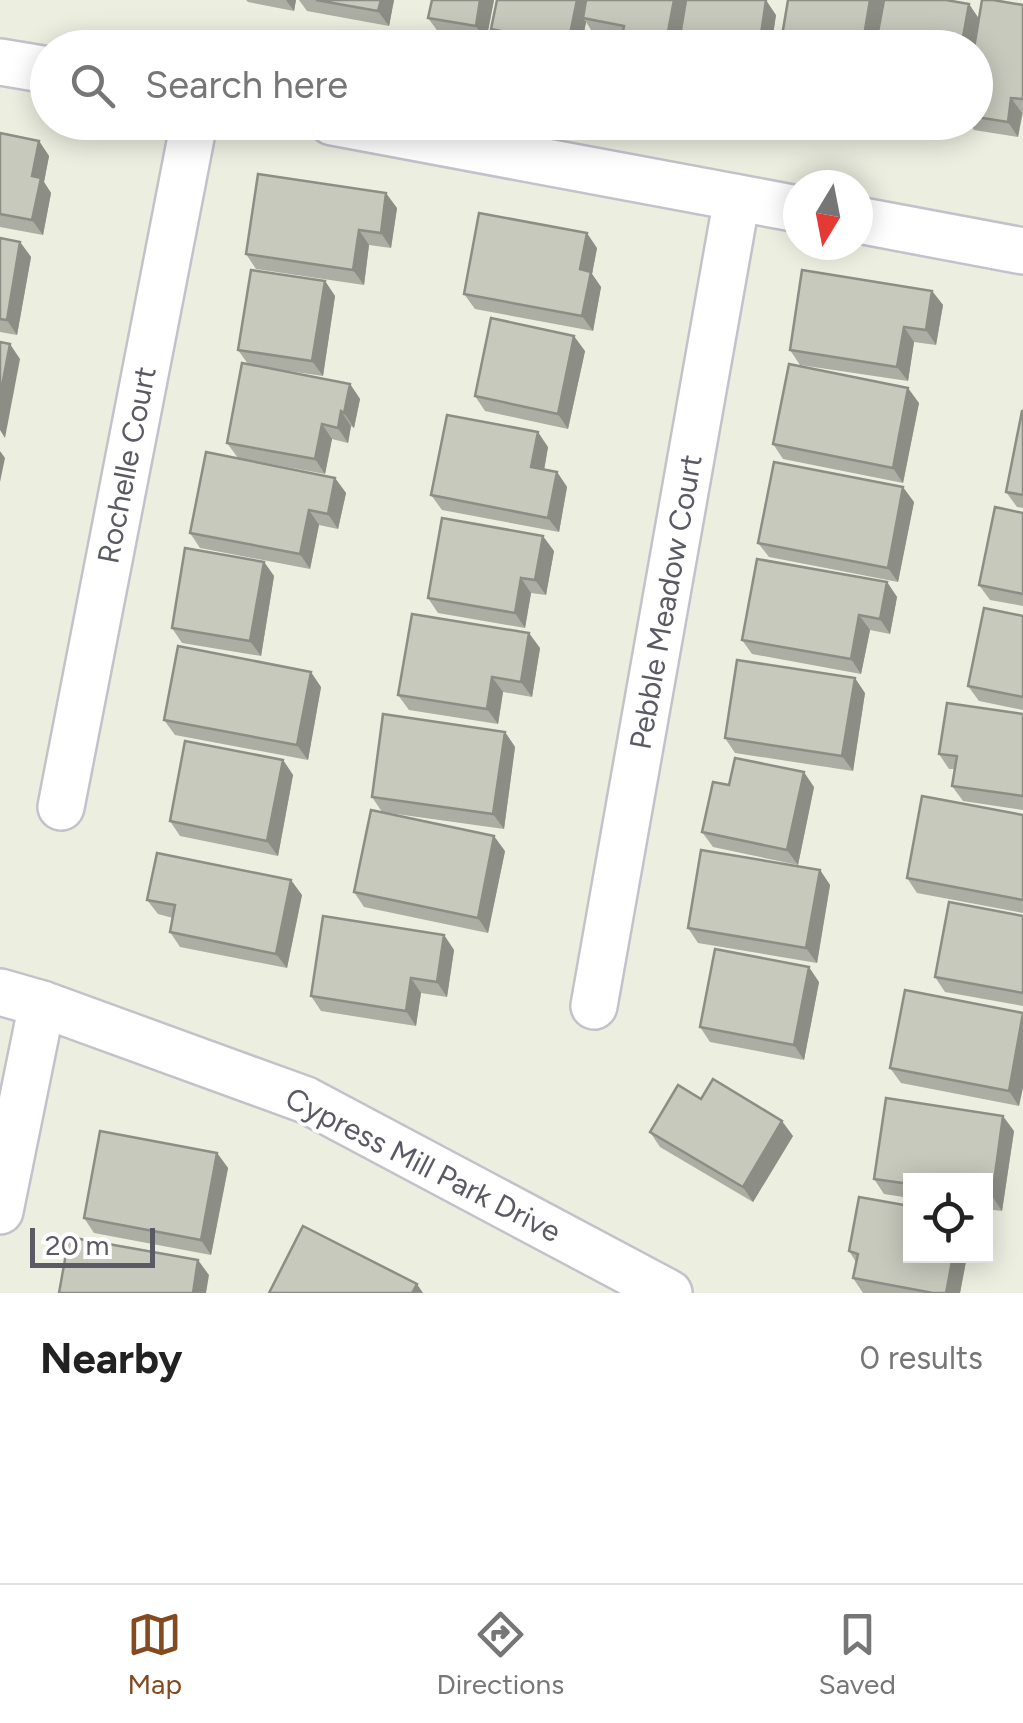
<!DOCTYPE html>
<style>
body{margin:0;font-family:Figtree,sans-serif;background:#f2f2f2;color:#222}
.controls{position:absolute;right:30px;bottom:30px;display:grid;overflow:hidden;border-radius:0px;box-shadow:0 5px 25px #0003}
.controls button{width:90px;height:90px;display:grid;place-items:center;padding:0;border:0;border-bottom:2px solid #e0e0e0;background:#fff;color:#222;font:50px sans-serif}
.compass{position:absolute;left:783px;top:170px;width:90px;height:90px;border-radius:50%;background:#fff;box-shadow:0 5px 25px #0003;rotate:190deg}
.scale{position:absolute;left:30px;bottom:25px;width:125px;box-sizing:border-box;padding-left:10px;border:5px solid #595a63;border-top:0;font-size:28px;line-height:35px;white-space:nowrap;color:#595a63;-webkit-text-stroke:8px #fff;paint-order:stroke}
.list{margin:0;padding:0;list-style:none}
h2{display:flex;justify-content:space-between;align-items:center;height:130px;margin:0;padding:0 40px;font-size:42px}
h2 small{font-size:32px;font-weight:400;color:#767676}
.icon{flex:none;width:55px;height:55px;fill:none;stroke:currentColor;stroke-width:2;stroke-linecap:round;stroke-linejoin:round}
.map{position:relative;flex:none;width:1023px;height:1293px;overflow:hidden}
.search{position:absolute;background:#fff;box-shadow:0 5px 25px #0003;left:30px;right:30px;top:30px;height:110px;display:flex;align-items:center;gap:25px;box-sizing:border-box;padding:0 35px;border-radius:55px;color:#767676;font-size:38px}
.sheet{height:290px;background:#fff}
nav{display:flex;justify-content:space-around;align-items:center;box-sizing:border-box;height:140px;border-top:2px solid #e0e0e0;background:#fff;font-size:28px;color:#767676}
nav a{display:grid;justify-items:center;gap:5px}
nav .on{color:#83491f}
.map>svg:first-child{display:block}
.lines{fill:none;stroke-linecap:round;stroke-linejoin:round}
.minor-casing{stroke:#c3c2cb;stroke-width:50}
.minor{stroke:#fff;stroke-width:45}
.wall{fill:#acada3}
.shaded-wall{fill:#8c8d84}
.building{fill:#c8c9bd;stroke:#8c8d84;stroke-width:2.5}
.labels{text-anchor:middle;stroke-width:8;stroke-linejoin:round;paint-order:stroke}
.street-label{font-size:30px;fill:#595a63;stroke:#fff}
</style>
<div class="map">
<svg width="1023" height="1293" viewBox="0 0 1023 1293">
<rect width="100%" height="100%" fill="#eceee0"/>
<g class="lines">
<defs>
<g id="minor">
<path d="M0,62l48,8"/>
<path d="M332,122l466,87"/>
<path d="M858,220l165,31"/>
<path d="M61,807l133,-685"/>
<path d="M0,992l42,12 264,96 363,193"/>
<path d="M594,1006l143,-808"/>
<path d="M0,1211l42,-207"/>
</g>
</defs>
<use href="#minor" class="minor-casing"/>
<use href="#minor" class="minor"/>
</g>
<g class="wall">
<path d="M246,0h50l-2,11 -46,-9z"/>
<path d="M299,0h95l-5,26 -82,-15z"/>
<path d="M432,0h62l-8,41 -47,-8 -11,-15z"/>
<path d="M497,0l279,15 -5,33h-93l-85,-15 -7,-11 -5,26h-62l-17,-4 -11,-15z"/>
<path d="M969,4l10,15 44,-14v108l-5,24 -44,-7 -6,-8h8v-74l-99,-10z"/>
<path d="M940,122h20l-1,4z"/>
<path d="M0,133l39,8 10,15 -5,26 7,11 -8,42 -43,-8z"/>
<path d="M397,208l-6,40 -22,-3 -5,40 -108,-16 -10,-15z"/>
<path d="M0,238l20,4 11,15 -14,78 -17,-3z"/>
<path d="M597,248l-5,26 9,13 -8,44 -118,-22 -11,-15z"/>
<path d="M325,281l10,15 -12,80 -55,-8 82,16 10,15 -6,29 -3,-2 -3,17 -16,-4 -7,35 -87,-16 -11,-15 21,-79 -10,-14z"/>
<path d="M932,291l11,14 -7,40 -22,-3 -6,39 -108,-16 -10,-15z"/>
<path d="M585,351l-17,78 -83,-18 -10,-15z"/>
<path d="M919,403l-16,80 -120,-24 -10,-15z"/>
<path d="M1023,411v97l-6,-1 -11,-15z"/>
<path d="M548,447l-4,23 13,2 10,15 -8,45 -117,-22 -11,-15z"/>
<path d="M335,478l11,15 -8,36 -19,-4 -9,44 -110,-21 -10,-15z"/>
<path d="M914,502l-16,80 -129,-25 -11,-14z"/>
<path d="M1023,513v93l-33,-6 -11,-15z"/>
<path d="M554,551l-8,44 -15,-2 -6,35 -87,-15 -10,-15z"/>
<path d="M264,562l10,14 -13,80 -79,-13 -10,-15z"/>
<path d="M887,582l10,15 -7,37 -20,-4 -9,44 -109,-20 -10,-14z"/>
<path d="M1023,616v94l-44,-9 -11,-15z"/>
<path d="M540,648l-8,49 -29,-5 -5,32 -89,-14 -11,-15z"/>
<path d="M321,687l-13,73 -133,-25 -11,-15z"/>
<path d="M865,693l-12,78 -118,-18 -10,-15z"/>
<path d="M1023,714v96l-60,-9 -11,-15 3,-17h-6l-10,-15z"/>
<path d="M505,732l10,15 -11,82 -122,-17 -10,-15z"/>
<path d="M283,760l10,15 -15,81 -98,-20 -10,-15z"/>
<path d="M729,785l85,2 -16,78 -85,-18 -11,-15z"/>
<path d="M1023,815v98l-106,-20 -10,-15z"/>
<path d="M505,851l-17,82 -124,-26 -10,-15z"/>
<path d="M820,870l10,15 -13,78 -119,-20 -10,-15z"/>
<path d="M302,895l-15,73 -107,-21 -10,-15 3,-14 -15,-4 -11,-14z"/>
<path d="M1023,916v90l-78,-14 -10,-15z"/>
<path d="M444,935l10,15 -7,47 -26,-4 -5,33 -95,-15 -10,-15z"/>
<path d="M819,982l-15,78 -94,-18 -10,-15z"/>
<path d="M1023,1013l-4,93 -118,-23 -11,-15z"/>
<path d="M701,1099l92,37 -40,66 -93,-55 -10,-15z"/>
<path d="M1014,1131l-12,80 -16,-2v-29h-76v18l-26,-4 -10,-15z"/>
<path d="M217,1153l11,15 -17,87 -117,-22 -10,-15z"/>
<path d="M849,1251l61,5h57l-7,37h-97l-10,-15 3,-16z"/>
</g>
<g class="shaded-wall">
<path d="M286,0h10l-2,11z"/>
<path d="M381,0h13l-5,26 -11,-15z"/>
<path d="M480,0h14l-8,41 -10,-15z"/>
<path d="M577,0h13l-7,18 3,4 -5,26h-11l-2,-4z"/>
<path d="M674,0h14l-10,48h-13z"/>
<path d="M766,0l10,15 -5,33h-12z"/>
<path d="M870,0h13l-8,48h-13z"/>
<path d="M969,4l10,15 -5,29h-13z"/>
<path d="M1011,98l11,15 -4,24 -10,-15z"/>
<path d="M39,141l10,15 -5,26 7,11 -8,42 -11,-15v-44z"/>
<path d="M386,193l11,15 -6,40 -10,-15z"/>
<path d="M359,230l10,15 -5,40 -11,-15z"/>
<path d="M587,233l10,15 -5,26 9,13 -8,44 -11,-15 -2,-47z"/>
<path d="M20,242l11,15 -14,78 -10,-15z"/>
<path d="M325,281l10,15 -12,80 -11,-15z"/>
<path d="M932,291l11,14 -7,40 -10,-15z"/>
<path d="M904,327l10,15 -6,39 -11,-14z"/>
<path d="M574,336l11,15 -17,78 -10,-15z"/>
<path d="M10,344l10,15 -15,79 -5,-8v-34z"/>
<path d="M350,384l10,15 -6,29 -10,-15z"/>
<path d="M908,388l11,15 -16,80 -10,-15z"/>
<path d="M341,411l10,15 -3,17 -10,-15z"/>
<path d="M322,424l10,15 -7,35 -10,-15z"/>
<path d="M538,432l10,15 -6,35 -11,-15z"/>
<path d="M0,451l5,7 -5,24z"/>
<path d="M557,472l10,15 -8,45 -11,-14z"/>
<path d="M335,478l11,15 -8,36 -10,-15z"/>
<path d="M903,487l11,15 -16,80 -10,-14z"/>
<path d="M309,510l10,15 -9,44 -10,-15z"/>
<path d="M543,536l11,15 -8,44 -11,-15z"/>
<path d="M264,562l10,14 -13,80 -11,-15z"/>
<path d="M521,578l10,15 -6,35 -10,-15z"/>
<path d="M887,582l10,15 -7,37 -10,-15z"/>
<path d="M859,615l11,15 -9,44 -10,-15z"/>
<path d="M529,633l11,15 -8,49 -11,-15z"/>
<path d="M311,672l10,15 -13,73 -11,-15z"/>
<path d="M492,677l11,15 -5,32 -11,-15z"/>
<path d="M855,678l10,15 -12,78 -11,-15z"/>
<path d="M505,732l10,15 -11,82 -11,-15z"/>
<path d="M283,760l10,15 -15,81 -11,-15z"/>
<path d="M804,772l10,15 -16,78 -11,-15z"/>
<path d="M494,836l11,15 -17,82 -10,-15z"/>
<path d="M820,870l10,15 -13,78 -11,-15z"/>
<path d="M291,880l11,15 -15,73 -11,-14z"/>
<path d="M444,935l10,15 -7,47 -10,-15z"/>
<path d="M809,967l10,15 -15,78 -10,-15z"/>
<path d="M411,978l10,15 -5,33 -10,-15z"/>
<path d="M1023,1018v70l-4,18 -10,-15z"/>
<path d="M1003,1116l11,15 -12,80 -10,-15z"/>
<path d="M782,1121l11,15 -40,66 -10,-15z"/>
<path d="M217,1153l11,15 -17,87 -10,-15z"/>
<path d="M953,1256h14l-7,37h-14z"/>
<path d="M198,1260l11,15 -3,18h-13z"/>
<path d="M417,1284l6,9h-11z"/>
</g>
<g class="building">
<path d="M316,0h65l-3,11z"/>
<path d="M432,0h48l-4,26 -48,-8z"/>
<path d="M497,0h80l-9,44 -77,-15z"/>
<path d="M586,0h88l-9,48h-45l4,-22 -41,-8z"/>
<path d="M686,0h80l-7,48h-81z"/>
<path d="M788,0h82l-8,48h-82z"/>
<path d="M884,0h62l23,4 -8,44h-86z"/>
<path d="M982,0h11l30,5v94l-12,-1 -3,24 -32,-5v-69h-2z"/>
<path d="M0,133l39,8 -7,35 9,2 -9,42 -32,-6z"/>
<path d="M258,174l128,19 -5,40 -22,-3 -6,40 -107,-16z"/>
<path d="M479,213l108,20 -7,36 11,3 -9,44 -118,-22z"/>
<path d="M0,238l20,4 -13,78 -7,-1z"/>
<path d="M251,270l74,11 -13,80 -74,-11z"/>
<path d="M802,270l130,21 -6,39 -22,-3 -7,40 -107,-17z"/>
<path d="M491,318l83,18 -16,78 -83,-18z"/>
<path d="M0,342l10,2 -10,52z"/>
<path d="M242,363l108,21 -6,29 -3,-2 -3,17 -16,-4 -7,35 -88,-16z"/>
<path d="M789,364l119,24 -15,80 -120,-24z"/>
<path d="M1022,411h1v84l-17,-3z"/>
<path d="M447,415l91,17 -7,35 26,5 -9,46 -117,-23z"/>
<path d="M206,452l129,26 -7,36 -19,-4 -9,44 -110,-21z"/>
<path d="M774,462l129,25 -15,81 -130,-25z"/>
<path d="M995,507l28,6v81l-44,-9z"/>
<path d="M442,518l101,18 -8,44 -14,-2 -6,35 -87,-15z"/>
<path d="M185,548l79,14 -14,79 -78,-13z"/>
<path d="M757,559l130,23 -7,37 -21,-4 -8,44 -109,-19z"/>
<path d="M984,608l39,8v81l-55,-11z"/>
<path d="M412,614l117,19 -8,49 -29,-5 -5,32 -89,-14z"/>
<path d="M178,646l133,26 -14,73 -133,-25z"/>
<path d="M737,660l118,18 -13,78 -117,-18z"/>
<path d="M947,703l76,11v82l-71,-10 5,-30 -18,-2z"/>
<path d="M383,714l122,18 -12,82 -121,-17z"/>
<path d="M185,741l98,19 -16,81 -97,-20z"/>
<path d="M735,758l69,14 -17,78 -85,-18 11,-50 16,3z"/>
<path d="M922,796l101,19v85l-116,-22z"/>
<path d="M371,810l123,26 -16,82 -124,-26z"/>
<path d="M701,850l119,20 -14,78 -118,-20z"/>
<path d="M157,853l134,27 -15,74 -106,-22 5,-27 -28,-5z"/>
<path d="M949,902l74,14v77l-88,-16z"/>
<path d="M323,916l121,19 -7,47 -26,-4 -5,33 -95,-15z"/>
<path d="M715,949l94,18 -15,78 -94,-18z"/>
<path d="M905,990l118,23 -14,78 -119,-23z"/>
<path d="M713,1079l69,42 -39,66 -93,-55 28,-47 23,14z"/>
<path d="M886,1098l117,18 -11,80h-6v-16h-76v4l-36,-5z"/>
<path d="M100,1131l117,22 -16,87 -117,-22z"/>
<path d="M859,1197l51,9v50h43l-7,37h-13l-80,-15 5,-24 -9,-3z"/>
<path d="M303,1226l114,58 -5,9h-143z"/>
<path d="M69,1237l129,23 -5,33h-134z"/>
</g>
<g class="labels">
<g class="street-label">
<text transform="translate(127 465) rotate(-79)" y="10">Rochelle Court</text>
<text transform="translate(666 602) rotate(-80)" y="10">Pebble Meadow Court</text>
<text transform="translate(423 1165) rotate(27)" y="10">Cypress Mill Park Drive</text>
</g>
</g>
</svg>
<div class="controls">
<button><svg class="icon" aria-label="locate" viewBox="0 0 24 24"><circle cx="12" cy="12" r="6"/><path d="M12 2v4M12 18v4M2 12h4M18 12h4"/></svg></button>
</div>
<svg class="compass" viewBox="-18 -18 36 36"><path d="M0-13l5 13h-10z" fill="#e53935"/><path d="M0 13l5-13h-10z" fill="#767676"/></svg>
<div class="scale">20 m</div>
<div class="search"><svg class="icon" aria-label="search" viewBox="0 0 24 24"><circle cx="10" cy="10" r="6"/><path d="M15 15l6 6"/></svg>Search here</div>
</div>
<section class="sheet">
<h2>Nearby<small>0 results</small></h2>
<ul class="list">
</ul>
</section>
<nav>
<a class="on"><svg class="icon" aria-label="map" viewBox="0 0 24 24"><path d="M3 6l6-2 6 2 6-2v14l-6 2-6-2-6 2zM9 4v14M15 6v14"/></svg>Map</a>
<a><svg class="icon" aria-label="directions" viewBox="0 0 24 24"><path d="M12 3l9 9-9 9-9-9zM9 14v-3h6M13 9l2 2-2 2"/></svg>Directions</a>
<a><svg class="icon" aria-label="saved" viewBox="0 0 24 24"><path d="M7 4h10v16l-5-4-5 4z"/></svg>Saved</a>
</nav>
